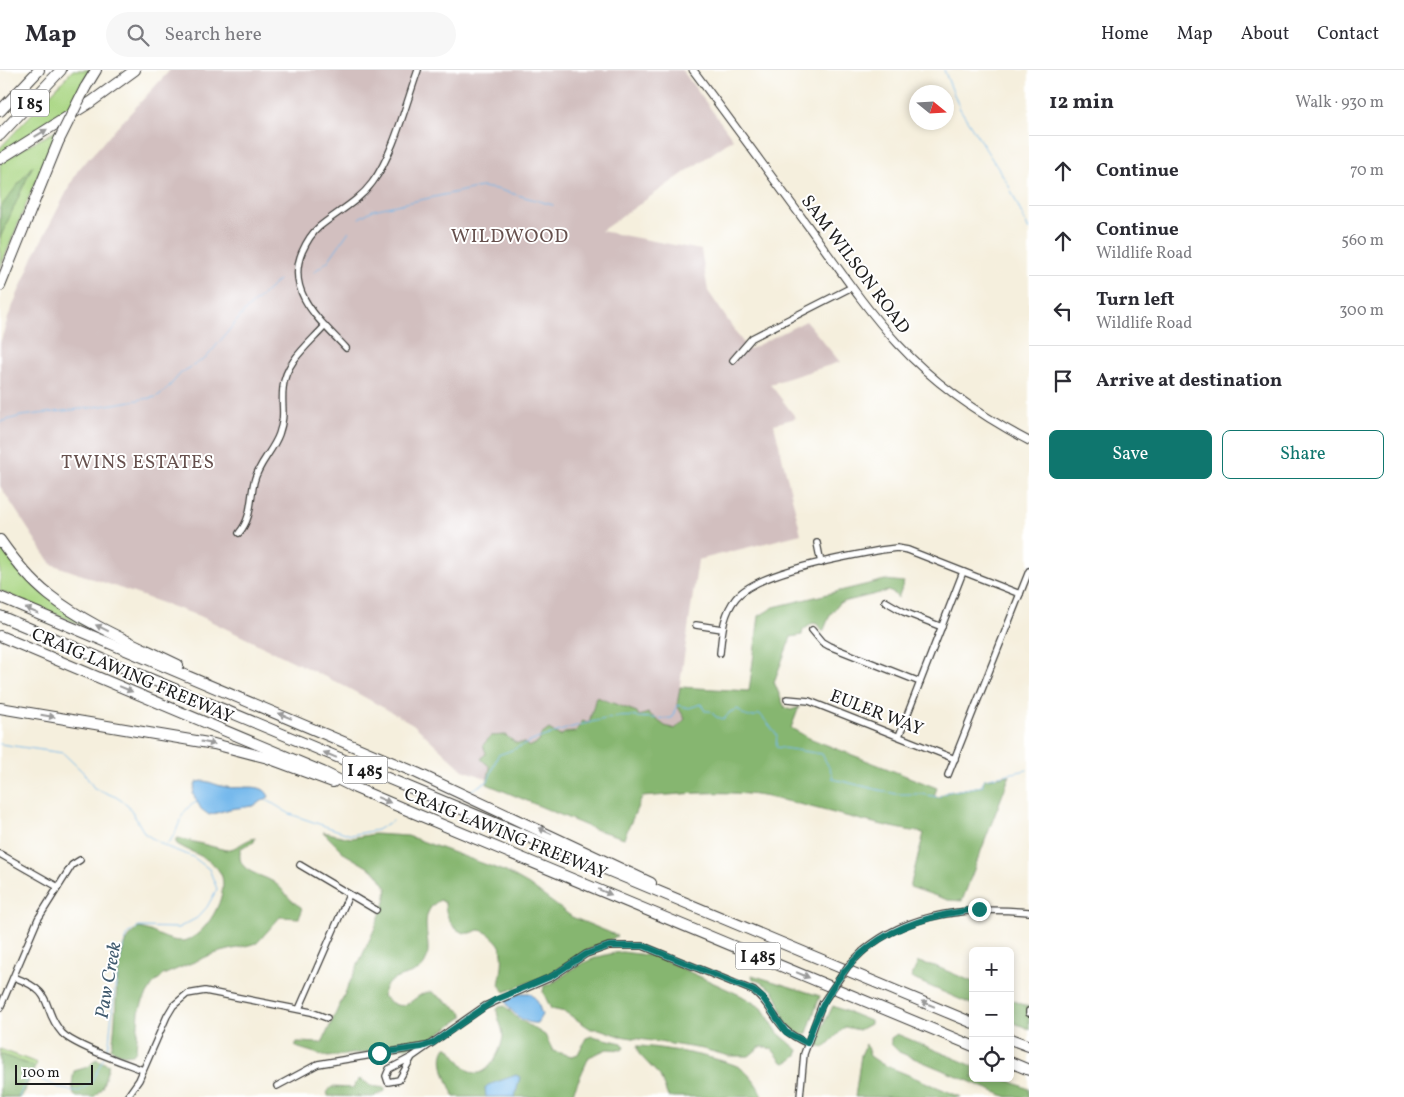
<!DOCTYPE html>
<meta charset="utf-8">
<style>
body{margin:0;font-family:Vollkorn,serif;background:#f7f7f7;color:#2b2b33}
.controls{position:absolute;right:15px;bottom:15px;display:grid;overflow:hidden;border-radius:8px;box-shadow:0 2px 8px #0003}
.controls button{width:45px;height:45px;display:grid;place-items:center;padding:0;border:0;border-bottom:1px solid #e1e1e2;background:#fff;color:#2b2b33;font:25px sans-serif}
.compass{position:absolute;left:909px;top:15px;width:45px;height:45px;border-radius:50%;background:#fff;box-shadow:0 2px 8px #0003;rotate:108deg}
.scale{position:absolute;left:15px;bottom:12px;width:78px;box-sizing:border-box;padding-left:5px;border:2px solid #1c1c1c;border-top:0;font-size:14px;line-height:18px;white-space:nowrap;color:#1c1c1c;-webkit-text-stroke:4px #fff;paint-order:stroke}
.stop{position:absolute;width:15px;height:15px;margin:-11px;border:4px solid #0f766e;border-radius:50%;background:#fff}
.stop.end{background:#0f766e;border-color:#fff;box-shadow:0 1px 5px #0008}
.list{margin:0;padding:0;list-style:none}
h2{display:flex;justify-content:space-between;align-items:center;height:65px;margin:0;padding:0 20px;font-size:21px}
h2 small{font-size:16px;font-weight:400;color:#7c7c81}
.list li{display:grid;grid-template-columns:32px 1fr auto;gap:15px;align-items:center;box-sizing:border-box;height:70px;padding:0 20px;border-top:1px solid #e1e1e2}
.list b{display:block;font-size:19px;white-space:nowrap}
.list p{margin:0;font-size:16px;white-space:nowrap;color:#7c7c81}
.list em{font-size:16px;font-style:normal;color:#7c7c81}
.actions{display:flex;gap:10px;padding:15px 20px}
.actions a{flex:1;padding:11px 0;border:1px solid #0f766e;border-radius:8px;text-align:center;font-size:18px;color:#0f766e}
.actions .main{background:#0f766e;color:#fff}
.icon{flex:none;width:28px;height:28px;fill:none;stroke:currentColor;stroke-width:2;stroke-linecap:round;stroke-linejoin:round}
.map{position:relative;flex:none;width:1029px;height:1027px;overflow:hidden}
header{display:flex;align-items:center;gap:30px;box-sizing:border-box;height:70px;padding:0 25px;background:#fff;border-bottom:1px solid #e1e1e2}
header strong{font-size:24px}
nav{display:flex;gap:28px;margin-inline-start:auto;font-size:18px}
.search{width:350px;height:45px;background:#f7f7f7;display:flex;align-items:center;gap:12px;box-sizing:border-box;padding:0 18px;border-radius:28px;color:#7c7c81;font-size:19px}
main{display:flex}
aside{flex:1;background:#fff}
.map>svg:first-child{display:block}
.industrial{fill:#d2bfbf}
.green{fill:#a8d581;stroke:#62784e}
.forest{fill:#86b66f;stroke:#516946}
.water{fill:#76b9ec;stroke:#496a84}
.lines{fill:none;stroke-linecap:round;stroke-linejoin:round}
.stream{stroke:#76b9ec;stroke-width:1}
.minor-casing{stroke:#3d3c39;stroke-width:8}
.tertiary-casing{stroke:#3d3c39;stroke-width:9}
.motorway-casing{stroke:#3d3c39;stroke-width:12}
.minor{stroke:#fff;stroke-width:5.5}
.tertiary{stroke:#fff;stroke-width:7}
.motorway{stroke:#fff;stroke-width:10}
.minor-bridge-casing{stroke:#3d3c39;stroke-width:8;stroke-linecap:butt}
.motorway-bridge-casing{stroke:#3d3c39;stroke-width:12;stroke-linecap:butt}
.minor-bridge{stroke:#fff;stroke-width:5.5}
.motorway-bridge{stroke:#fff;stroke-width:10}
.oneway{fill:#999}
.route{stroke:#0f766e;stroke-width:6}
.labels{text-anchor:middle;stroke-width:4;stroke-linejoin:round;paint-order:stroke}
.shield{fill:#fff;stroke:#606060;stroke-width:1}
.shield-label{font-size:16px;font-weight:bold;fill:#1c1c1c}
.street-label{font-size:18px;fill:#1c1c1c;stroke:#fff}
.neighbourhood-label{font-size:19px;letter-spacing:1px;fill:#66504d;stroke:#fff}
.water-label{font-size:19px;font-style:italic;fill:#405b6f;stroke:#fff}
</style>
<header>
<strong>Map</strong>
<div class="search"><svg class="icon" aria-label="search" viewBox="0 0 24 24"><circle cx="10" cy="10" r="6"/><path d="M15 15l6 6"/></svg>Search here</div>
<nav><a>Home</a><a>Map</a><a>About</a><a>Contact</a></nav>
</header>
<main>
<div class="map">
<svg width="1029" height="1027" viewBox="0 0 1029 1027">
<rect width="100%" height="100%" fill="#fff"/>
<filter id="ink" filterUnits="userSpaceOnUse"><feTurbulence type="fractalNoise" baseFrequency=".02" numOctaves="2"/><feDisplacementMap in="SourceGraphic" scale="10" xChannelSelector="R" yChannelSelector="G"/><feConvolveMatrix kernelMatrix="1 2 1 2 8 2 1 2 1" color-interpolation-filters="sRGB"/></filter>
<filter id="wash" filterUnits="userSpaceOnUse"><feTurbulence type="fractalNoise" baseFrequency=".0096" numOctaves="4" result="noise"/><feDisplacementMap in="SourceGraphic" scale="20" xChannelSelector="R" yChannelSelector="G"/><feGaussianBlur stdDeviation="1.12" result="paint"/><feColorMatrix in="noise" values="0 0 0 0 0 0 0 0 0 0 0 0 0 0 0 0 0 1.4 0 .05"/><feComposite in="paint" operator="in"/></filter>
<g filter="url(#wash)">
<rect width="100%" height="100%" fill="#f5efdd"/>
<path class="industrial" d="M170,0h512l51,69 -132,92 100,19 7,41 40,59 58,-29 34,41 -70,22 26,34 -22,6 27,110 -103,26 -21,145 8,14 -10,10 -10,-3 -17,-13 -10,3 -42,-19 -7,26 -13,9 -11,1 -5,4 -19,-2 -2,7 -10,5 -5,-4h-8l-11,-8 -19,18 5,14 -2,12 -26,-9 -50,-46 -67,-37 -144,-70 -151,-53 -51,-78v-143l9,-28 24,-58 45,-87z"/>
<g class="green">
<path d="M73,0h17l-22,42 -68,45v-9z"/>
<path d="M60,59c-23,44 -40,92 -60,139v-104l20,-14z"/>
<path d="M0,474l4,7 91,77 -1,2 -94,-39z"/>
<path d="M0,979l37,14 -16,34h-21z"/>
</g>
<g class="forest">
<path d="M33,95l-33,73v-30z"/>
<path d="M885,510l19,2 -6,16 -3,-4 -7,-3 -49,12 -9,12 -7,17 -6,-8 -4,-1 -10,7 -1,5 -11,2 -17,45 11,26 6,2 8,-3 -8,21 18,10 128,50 -3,8 4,1 9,-5 35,-6 2,-7 26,-4 -48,126 -14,-1 -38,-13 14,-54c-53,-8 -103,-25 -156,-36 -41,-8 -85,-3 -126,0l-18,41 -30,-9 -107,-45 3,-17 -9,-8 5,-6 -3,-8 8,-9 14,-1 11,8h8l5,4 10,-5 2,-7 8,-6 11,7 5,-3 11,-1 6,-11 7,2 7,-26 41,15 2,4 9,-3 17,13 10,3 10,-10 -8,-14 3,-18 69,4 10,-75 15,-9z"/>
<path d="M323,762l28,6 23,-4 34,2 98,36 23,13 43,32 46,19 -30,14 -38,24 -45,18 -6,-7c2,-12 6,-28 1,-39 -4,-7 -14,-16 -22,-16 -3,1 -5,3 -8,3 -16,2 -25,-17 -25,-30l-5,-3c-26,14 -6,41 -14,61 -7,20 -41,9 -43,35 25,24 29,-5 49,-4l31,21v4l-38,26 -19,4 -78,10 -29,-9 -4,-2 2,-4 25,1 52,-113 11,-28 2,-14 -11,-16 -31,-18z"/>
<path d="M178,768l48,12c11,-1 18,-10 29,-12l-1,4 -13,6c-7,25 20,25 34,35 11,9 12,16 26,24l1,4 -3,7 -19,-1 -23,26 -44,11 -50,21 -11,11 -9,15 -4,11 -3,38 -3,4 -9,1 -13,-6c9,-29 -2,-105 28,-121 15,2 27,14 44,13 22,-3 47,-46 38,-67 -8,-16 -30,-21 -44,-30l-2,-4z"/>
<path d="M622,882l33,4 87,40 20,12 16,25 20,17 -1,6 -11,7 -4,-1 -10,-13 -7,-2h-5l-11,9h-20l-26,-7 -83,-13 -21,-7h-8l-26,-17 -14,-3 -8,-17 1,-6c11,-3 17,-9 27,-16 15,-10 33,-16 51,-18z"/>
<path d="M918,892l17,4 38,16v23l-62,-27z"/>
<path d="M752,905l68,21 -13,37 -5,2c-22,-8 -18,-28 -28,-43 -5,-6 -14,-10 -21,-13z"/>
<path d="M1010,929l19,8v22l-19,-8z"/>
<path d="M505,936l12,12 28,17 8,16 19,5 6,-2 8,-16 6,-2 30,7 2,5 -2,2 -15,-1 -18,8 -18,40h-117c-5,-13 -18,-37 -8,-50h3c7,8 13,19 21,24 17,11 32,-22 33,-35 0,-9 -6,-17 -6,-27l2,-2z"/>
<path d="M833,936l37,15v3l-11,6 -14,-3 -21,21 -10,-4z"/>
<path d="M897,964l76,32v12h29l27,11v8h-22l-108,-45 -8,-8v-6z"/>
<path d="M866,974l4,12 12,8 79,33h-106l6,-42z"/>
<path d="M637,976c21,0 85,12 102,21 10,6 20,19 23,30h-94l-8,-21 -21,-22z"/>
<path d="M0,984l35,13 -14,30h-21z"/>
<path d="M96,989l13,6 -7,23 -8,9h-17l-3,-2 -2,-11 2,-13 14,-4z"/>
<path d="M361,1009l10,7 14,2v3l-12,6 -45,-1 -1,-5 5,-4 21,1 5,-8z"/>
</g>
<g class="water">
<path d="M204,711c7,1 14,5 22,6 13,3 38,-6 43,10l-16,9 -23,3 -21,6 -8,-6 -8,-15 3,-12z"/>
<path d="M521,923h9l7,7 5,15 -5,8c-12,2 -28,-12 -32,-23z"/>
<path d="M516,1005l4,2 -5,20h-29l-1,-9 3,-3z"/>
</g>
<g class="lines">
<g class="stream">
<path d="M944,0l16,39 48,75 21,46"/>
<path d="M359,148l14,-8 108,-23 15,2 57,16"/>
<path d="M314,202l14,-11 21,-30"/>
<path d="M0,352l21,-6 68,-8 67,-11 10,-7 15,-17 25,-15 39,-47 34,-31"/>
<path d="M0,674l63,9 20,19 11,16 22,9 12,8 17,29 22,13 26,10 16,12 8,20 -10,18 -10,11 -19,10 -40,-1 -10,7 -6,16 -8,43 -5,50 -3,10"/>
<path d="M470,721l18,-10 10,-26c14,-4 26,-11 39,-16 24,-9 50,-17 74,-21 20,-4 41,2 61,0l5,-13 12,3 12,-4 4,7h5l6,6 8,2 6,-7 8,-3c7,9 12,10 22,5l17,21 -1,12 46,7c4,9 10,16 11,25l63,15h25l17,3 9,-5 35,-6 2,-7 43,-9"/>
<path d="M267,730l23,14 61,21 26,-5 15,-9"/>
<path d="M166,774c16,-11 10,-34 31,-42"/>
<path d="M19,1027c10,-29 16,-19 38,-10 7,3 15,4 23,4l12,-10 12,-24"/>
</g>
</g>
</g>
<g filter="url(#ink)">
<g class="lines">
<defs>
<g id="minor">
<path d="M346,278c-25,-27 -61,-55 -44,-96 4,-9 10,-19 17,-25 18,-15 39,-25 53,-44 21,-28 34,-79 46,-113"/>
<path d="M733,290l19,-22 100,-51"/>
<path d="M239,463c13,-15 11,-33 15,-51 4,-18 19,-31 25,-48 7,-20 2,-27 4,-46 2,-26 26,-44 42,-62"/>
<path d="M817,473l4,20"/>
<path d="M885,531l19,11 38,15"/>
<path d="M696,555l26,4"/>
<path d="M812,560l10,12 7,4 91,36"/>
<path d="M720,583c2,-20 3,-39 16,-55 22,-27 110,-41 145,-48l16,-2 11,2 112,44"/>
<path d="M787,629l22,2 146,58"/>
<path d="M899,666l64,-164"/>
<path d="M948,705l81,-204"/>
<path d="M0,784l58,33"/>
<path d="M300,795l76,45"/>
<path d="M863,881c47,-40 108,-44 166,-39"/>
<path d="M14,907c44,17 25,29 48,56 12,13 63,30 81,37"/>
<path d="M0,938l38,-89 34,-54 8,-5"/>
<path d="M299,939l50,-114"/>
<path d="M1029,943v-2"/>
<path d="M412,987l-23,12 -3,7 2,6 11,-2 13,-23 73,-51 67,-29 34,-23 23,-8h34l111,45c24,20 19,38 53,52"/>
<path d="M277,1016l41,-22 108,-18"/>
<path d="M127,1027l12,-17 28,-64 6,-10 14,-12 18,-3 106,21 16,6"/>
<path d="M800,1027l4,-43 18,-50"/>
</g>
<path id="tertiary" d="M693,0c39,52 77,104 115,156 29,40 57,82 90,118 37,40 83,72 131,97"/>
<g id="motorway">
<path d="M85,18l11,-18"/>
<path d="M0,41l39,-41"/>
<path d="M0,65l61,-65"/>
<path d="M0,89l91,-57 44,-32"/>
<path d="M0,216l59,-146"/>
<path d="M0,470c14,20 30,40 49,55 38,30 86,49 129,70"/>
<path d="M0,527l417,176 234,110"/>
<path d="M0,546l973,407"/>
<path d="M0,566l323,136 30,15 61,26 559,233"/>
<path d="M0,638l214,36 54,14 65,24"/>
<path d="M1010,969l19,7"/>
<path d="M1010,992l19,8"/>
</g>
</defs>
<use href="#minor" class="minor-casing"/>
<use href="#tertiary" class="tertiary-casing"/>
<use href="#motorway" class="motorway-casing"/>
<use href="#minor" class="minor"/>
<use href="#tertiary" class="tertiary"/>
<use href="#motorway" class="motorway"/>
<defs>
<path id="minor-bridge" d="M822,934l26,-38 15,-15"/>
<path id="motorway-bridge" d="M59,70l26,-52"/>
</defs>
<use href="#minor-bridge" class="minor-bridge-casing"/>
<use href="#motorway-bridge" class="motorway-bridge-casing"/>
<use href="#minor-bridge" class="minor-bridge"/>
<use href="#motorway-bridge" class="motorway-bridge"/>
</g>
<defs><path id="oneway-solid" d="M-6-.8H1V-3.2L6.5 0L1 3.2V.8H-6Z" transform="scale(1.25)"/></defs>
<g class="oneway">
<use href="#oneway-solid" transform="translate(41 63) rotate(-31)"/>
<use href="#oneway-solid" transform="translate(32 541) rotate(-157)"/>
<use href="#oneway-solid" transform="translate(102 558) rotate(-154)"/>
<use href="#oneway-solid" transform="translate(126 619) rotate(23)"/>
<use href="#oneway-solid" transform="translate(48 646) rotate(9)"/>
<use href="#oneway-solid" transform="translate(285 646) rotate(-157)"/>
<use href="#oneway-solid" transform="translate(208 673) rotate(11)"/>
<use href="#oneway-solid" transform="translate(330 685) rotate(-157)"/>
<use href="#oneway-solid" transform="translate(384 730) rotate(23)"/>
<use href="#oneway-solid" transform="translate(545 761) rotate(-155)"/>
<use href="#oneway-solid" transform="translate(605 822) rotate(23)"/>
<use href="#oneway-solid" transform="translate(803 905) rotate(23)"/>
<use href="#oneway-solid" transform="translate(928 934) rotate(-157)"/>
</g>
</g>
<g class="lines" filter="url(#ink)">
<path class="route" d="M379,983l43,-6 11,-4 62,-43 57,-24 34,-22 23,-8h35l110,45 9,7 23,34 21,11c30,-89 80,-124 172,-134"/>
</g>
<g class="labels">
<g class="shield">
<rect x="11" y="19.5" width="38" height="27" rx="4"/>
<rect x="342.5" y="686.5" width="45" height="27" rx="4"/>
<rect x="735.5" y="872.5" width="45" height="27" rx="4"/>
</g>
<g class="shield-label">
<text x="30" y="39">I 85</text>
<text x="365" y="706">I 485</text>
<text x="758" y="892">I 485</text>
</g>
<g class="street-label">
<text transform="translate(856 194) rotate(53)" y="6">SAM WILSON ROAD</text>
<text transform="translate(133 605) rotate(23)" y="6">CRAIG LAWING FREEWAY</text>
<text transform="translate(877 642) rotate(21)" y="6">EULER WAY</text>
<text transform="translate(506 763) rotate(22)" y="6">CRAIG LAWING FREEWAY</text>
</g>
<g class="neighbourhood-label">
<text x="510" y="172">WILDWOOD</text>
<text x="138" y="398">TWINS ESTATES</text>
</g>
<g class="water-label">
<text transform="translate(107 910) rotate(-80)" y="7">Paw Creek</text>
</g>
</g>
</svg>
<div class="controls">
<button>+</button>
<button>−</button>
<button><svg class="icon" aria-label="locate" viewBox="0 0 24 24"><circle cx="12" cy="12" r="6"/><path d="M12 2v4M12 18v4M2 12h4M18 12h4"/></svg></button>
</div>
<svg class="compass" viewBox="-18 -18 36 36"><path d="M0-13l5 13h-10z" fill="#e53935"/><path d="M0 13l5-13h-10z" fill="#7c7c81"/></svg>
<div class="scale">100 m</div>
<div class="stop" style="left:379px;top:983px"></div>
<div class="stop end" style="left:979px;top:839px"></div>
</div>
<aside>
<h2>12 min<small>Walk · 930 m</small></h2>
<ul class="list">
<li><svg class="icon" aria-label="ahead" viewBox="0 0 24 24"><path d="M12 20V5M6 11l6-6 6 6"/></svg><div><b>Continue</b></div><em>70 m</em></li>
<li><svg class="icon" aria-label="ahead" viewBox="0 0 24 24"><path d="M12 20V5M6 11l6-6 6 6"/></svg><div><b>Continue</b><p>Wildlife Road</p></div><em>560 m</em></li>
<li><svg class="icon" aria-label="left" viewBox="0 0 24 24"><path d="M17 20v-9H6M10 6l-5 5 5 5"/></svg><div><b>Turn left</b><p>Wildlife Road</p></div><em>300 m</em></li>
<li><svg class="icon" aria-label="arrive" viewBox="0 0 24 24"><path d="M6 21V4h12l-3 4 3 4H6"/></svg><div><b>Arrive at destination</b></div></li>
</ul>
<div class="actions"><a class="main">Save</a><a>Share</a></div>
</aside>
</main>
